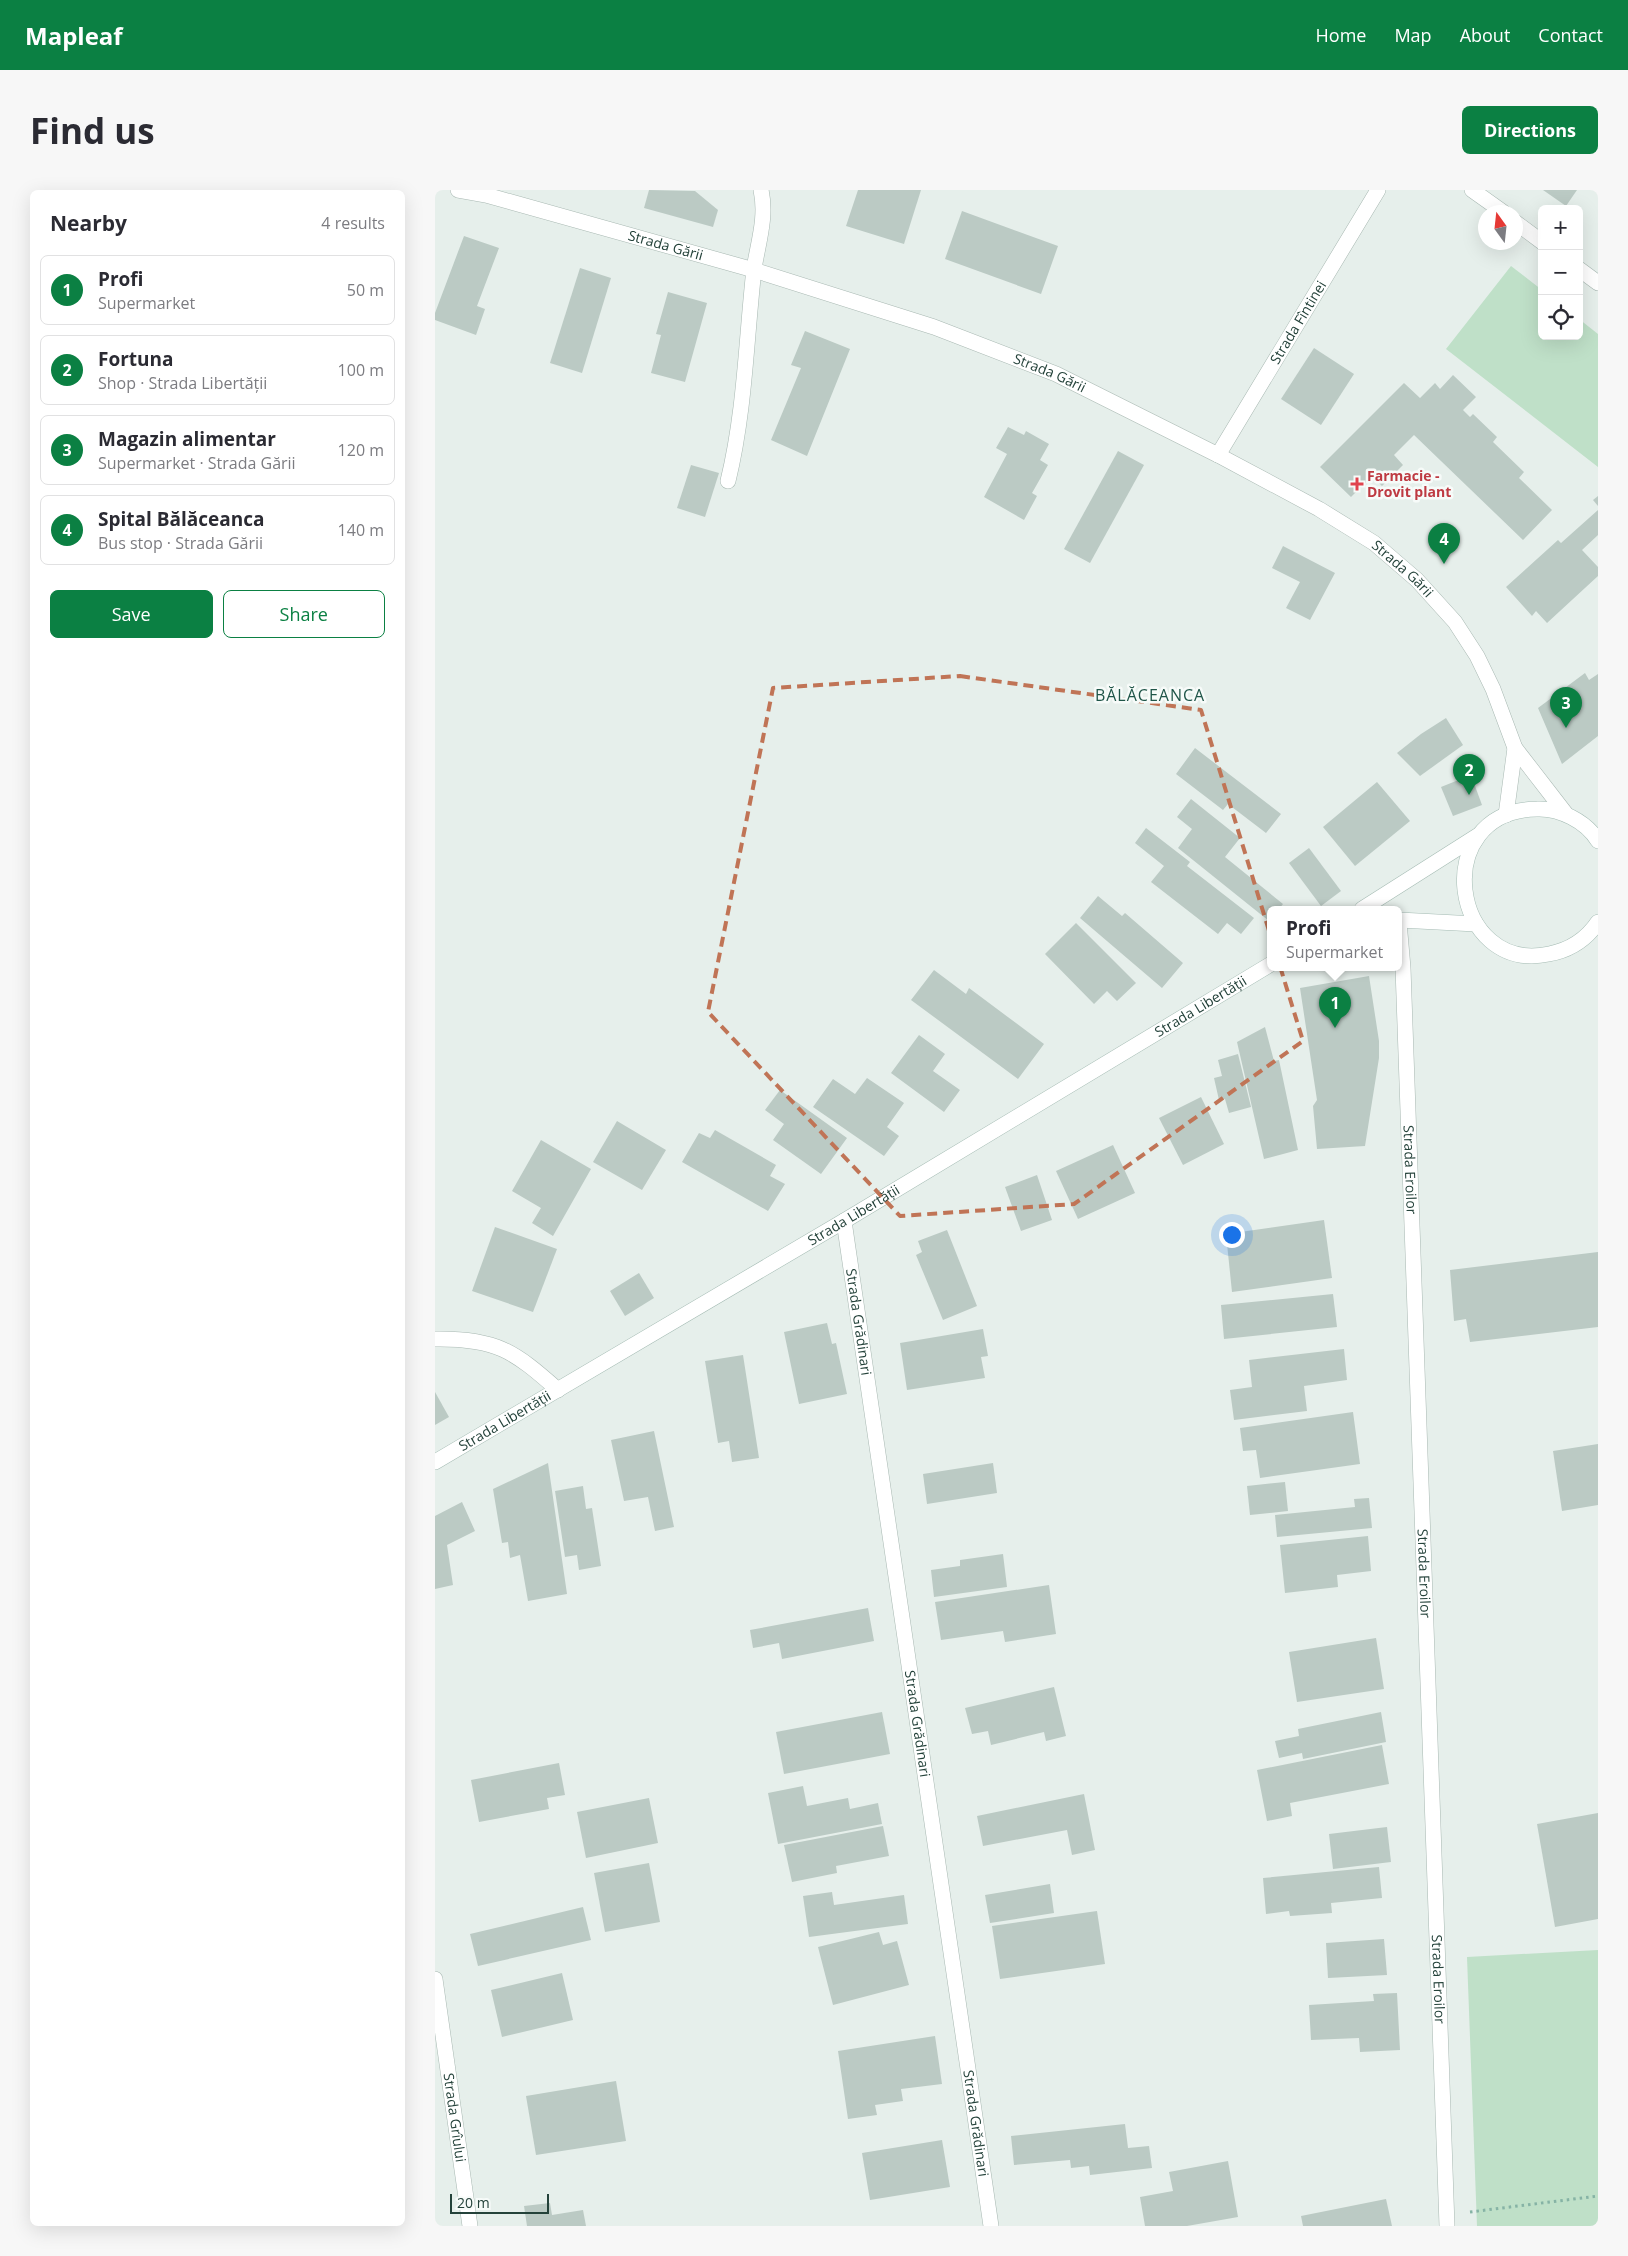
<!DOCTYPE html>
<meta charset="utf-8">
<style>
body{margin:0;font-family:"Open Sans",sans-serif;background:#f7f7f7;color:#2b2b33}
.controls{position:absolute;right:15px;top:15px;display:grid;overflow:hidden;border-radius:8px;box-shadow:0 5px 20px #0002}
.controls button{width:45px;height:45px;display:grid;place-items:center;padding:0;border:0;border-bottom:1px solid #e1e1e2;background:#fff;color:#2b2b33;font:25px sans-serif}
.compass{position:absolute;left:1043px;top:15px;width:45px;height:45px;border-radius:50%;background:#fff;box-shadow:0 5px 20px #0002;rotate:345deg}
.scale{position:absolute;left:15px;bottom:12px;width:99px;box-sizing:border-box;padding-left:5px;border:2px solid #24423a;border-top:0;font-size:14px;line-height:18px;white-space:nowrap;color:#24423a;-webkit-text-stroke:4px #f7fbf9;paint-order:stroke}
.you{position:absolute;left:796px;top:1044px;width:18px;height:18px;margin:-12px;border:4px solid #fff;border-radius:50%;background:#1a73e8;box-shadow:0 0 0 8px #1a73e833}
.badge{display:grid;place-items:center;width:32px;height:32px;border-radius:50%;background:#0b8043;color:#fff;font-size:16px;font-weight:700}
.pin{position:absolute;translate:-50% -41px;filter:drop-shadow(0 1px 2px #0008)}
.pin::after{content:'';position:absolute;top:26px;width:18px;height:15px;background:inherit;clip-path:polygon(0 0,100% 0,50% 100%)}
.popup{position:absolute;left:832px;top:716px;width:135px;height:65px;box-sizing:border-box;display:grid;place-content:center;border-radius:8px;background:#fff;filter:drop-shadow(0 1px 4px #0005);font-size:16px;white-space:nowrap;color:#7c7c81}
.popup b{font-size:19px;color:#2b2b33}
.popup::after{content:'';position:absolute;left:50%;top:100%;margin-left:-10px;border:10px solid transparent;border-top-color:#fff}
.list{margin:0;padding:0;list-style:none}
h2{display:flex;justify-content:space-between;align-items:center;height:65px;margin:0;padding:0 20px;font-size:21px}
h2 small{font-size:16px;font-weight:400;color:#7c7c81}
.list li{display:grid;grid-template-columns:32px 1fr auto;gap:15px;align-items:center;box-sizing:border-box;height:70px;margin:0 10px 10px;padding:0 10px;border:1px solid #e1e1e2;border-radius:8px}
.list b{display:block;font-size:19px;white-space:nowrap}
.list p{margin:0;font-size:16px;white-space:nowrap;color:#7c7c81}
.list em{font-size:16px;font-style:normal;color:#7c7c81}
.actions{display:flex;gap:10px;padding:15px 20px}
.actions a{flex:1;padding:11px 0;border:1px solid #0b8043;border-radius:8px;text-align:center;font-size:18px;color:#0b8043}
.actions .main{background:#0b8043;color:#fff}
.icon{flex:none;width:28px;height:28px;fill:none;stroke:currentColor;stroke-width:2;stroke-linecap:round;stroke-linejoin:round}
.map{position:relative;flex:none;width:1163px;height:2036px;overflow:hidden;border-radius:8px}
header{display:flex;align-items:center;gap:30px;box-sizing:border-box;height:70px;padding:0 25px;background:#0b8043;color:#fff}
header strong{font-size:24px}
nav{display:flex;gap:28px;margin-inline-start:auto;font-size:18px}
.intro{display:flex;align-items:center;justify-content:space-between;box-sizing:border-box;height:120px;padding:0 30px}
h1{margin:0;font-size:35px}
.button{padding:12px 22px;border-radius:8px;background:#0b8043;color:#fff;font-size:18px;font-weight:700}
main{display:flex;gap:30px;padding:0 30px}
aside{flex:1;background:#fff;border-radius:8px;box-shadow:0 5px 20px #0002}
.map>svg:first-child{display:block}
.green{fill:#bfe0c8}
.building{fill:#bbcac4}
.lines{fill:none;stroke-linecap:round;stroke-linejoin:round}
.minor-casing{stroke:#a8b8b2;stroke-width:16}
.tertiary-casing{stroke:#a8b8b2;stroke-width:16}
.secondary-casing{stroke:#a4bbb3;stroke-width:16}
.path{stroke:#86b3a5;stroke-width:3;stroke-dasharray:2.5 4;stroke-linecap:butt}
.minor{stroke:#fff;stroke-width:15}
.tertiary{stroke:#fff;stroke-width:15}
.secondary{stroke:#fff;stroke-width:15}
.marked{fill:none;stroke:#c07456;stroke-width:4;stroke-dasharray:10 6;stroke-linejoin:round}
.health-dot{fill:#e0444e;stroke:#f7fbf9;stroke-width:2}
.labels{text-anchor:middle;stroke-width:5;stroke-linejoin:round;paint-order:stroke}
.street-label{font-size:14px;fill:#24423a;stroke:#f7fbf9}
.health-label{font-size:14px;font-weight:bold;fill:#be3a42;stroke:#f7fbf9;text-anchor:start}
.quarter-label{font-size:16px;letter-spacing:1px;fill:#1f5548;stroke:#f7fbf9}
</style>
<header>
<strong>Mapleaf</strong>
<nav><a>Home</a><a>Map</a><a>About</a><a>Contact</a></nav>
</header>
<div class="intro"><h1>Find us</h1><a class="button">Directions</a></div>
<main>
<aside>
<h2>Nearby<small>4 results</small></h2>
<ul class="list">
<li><span class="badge">1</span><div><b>Profi</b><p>Supermarket</p></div><em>50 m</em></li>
<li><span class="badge">2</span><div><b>Fortuna</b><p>Shop · Strada Libertății</p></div><em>100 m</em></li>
<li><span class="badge">3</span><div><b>Magazin alimentar</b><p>Supermarket · Strada Gării</p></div><em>120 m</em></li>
<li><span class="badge">4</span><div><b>Spital Bălăceanca</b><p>Bus stop · Strada Gării</p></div><em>140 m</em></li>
</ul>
<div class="actions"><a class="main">Save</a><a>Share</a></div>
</aside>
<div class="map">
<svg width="1163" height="2036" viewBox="0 0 1163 2036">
<rect width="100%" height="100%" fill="#e6efeb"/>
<g class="green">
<path d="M1076,76l31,24v46h37v-17l19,15v133l-152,-118z"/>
<path d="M1163,1760v276h-121l-10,-269z"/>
</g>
<g class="building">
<path d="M214,0l46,1 23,19 -5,17 -69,-19z"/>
<path d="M423,0h63l-17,54 -58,-18z"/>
<path d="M1108,0h34l-11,16z"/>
<path d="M527,21l96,35 -17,48 -96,-35z"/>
<path d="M29,46l35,12 -22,58 8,3 -9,26 -41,-15v-7z"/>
<path d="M145,78l31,10 -29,95 -32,-10z"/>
<path d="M233,102l39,11 -22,79 -34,-9 10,-38 -5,-1z"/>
<path d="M370,141l45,18 -43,107 -36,-16 30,-72 -10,-3z"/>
<path d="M879,158l40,26 -33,51 -40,-26z"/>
<path d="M1018,185l23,22 -13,13 7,7 3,-3 24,23 -4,5 31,30 -5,6 33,32 -29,30 -109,-105 -20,20 9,10 -21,21 -10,-10 -21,21 -31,-30 84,-84 16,15 15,-15 5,6z"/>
<path d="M573,237l16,8 2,-4 23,13 -9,16 8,5 -16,28 5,3 -13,24 -40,-23 23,-43 -11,-6z"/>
<path d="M683,261l26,14 -54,98 -26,-14z"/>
<path d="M256,275l28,8 -14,44 -28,-9z"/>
<path d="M1163,306v10l-5,-6z"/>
<path d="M1163,320v25l-16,15 16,17v9l-51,47 -11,-12 -4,5 -26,-29 52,-47 3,3z"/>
<path d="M848,356l52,27 -25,47 -24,-12 14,-26 -28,-14z"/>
<path d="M1150,483l4,7 9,-6v62l-36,28 -24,-56z"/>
<path d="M1011,528l17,27 -43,31 -23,-23 24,-19z"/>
<path d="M760,558l86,66 -15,19 -38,-29 -5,6 -47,-36z"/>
<path d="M1036,585l11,30 -29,11 -12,-29z"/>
<path d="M942,592l33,39 -55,45 -32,-39z"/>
<path d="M756,609l49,39 -15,19 58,47 -4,5h-8l-2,12 -91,-73 14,-19 -15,-12z"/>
<path d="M711,638l44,34 -3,4 67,52 -13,16 -14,-11 -9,11 -67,-52 13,-16 -29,-23z"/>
<path d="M874,658l32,43 -20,15 -32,-43z"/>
<path d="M663,706l24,20 3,-3 58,50 -21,25 -82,-70z"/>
<path d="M641,733l60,60 -19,18 -10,-10 -13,13 -49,-50z"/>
<path d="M499,780l32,24 3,-6 75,56 -26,35 -107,-79z"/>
<path d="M934,786l10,65v17l-14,88 -48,3 -4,-43 4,-6 -17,-112z"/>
<path d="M830,837l9,34 5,-1 19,90 -34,9 -27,-117z"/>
<path d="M484,845l26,19 -12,17 27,19 -16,22 -53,-39z"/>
<path d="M803,864l13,53 -22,6 -4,-14 -6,1 -5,-22 8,-2 -4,-16z"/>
<path d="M432,888l37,25 -17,24 12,9 -15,20 -71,-49 20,-28 22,15z"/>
<path d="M345,900l67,48 -26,36 -48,-34 11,-16 -19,-14z"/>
<path d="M766,907l23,47 -41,21 -24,-47z"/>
<path d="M182,931l49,29 -24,40 -49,-28z"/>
<path d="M280,940l61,35 -6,11 15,8 -17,27 -86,-49 17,-29 11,5z"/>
<path d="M106,950l50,29 -38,67 -21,-13 9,-15 -29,-17z"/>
<path d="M678,955l22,48 -57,26 -22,-48z"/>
<path d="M602,985l15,45 -31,11 -16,-44z"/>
<path d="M889,1030l8,58 -100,14 -6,-58z"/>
<path d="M60,1037l62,22 -24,63 -61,-21z"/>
<path d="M512,1040l30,76 -34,14 -27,-65 6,-3 -4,-11z"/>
<path d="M1163,1062v75l-128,15 -4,-23 -12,2 -4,-51z"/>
<path d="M204,1083l15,25 -29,18 -15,-25z"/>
<path d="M898,1104l4,33 -113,12 -3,-34z"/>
<path d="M392,1133l5,21 4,-1 11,51 -48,10 -15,-72z"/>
<path d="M548,1139l5,27 -7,1 4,21 -78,12 -7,-47z"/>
<path d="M909,1159l3,31 -43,6 3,25 -73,9 -4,-30 22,-3 -3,-27z"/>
<path d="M308,1165l16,103 -27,4 -3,-21 -11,2 -13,-82z"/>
<path d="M0,1202l14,25 -14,8z"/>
<path d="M918,1222l7,52 -100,14 -4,-28 -13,1 -3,-23z"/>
<path d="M219,1241l20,96 -19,4 -7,-34 -24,4 -13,-61z"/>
<path d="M1163,1254v61l-36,6 -9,-60z"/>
<path d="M113,1273l19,131 -39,7 -8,-46 -10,3 -2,-16 -6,1 -9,-54z"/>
<path d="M558,1273l4,30 -70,11 -4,-30z"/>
<path d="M850,1292l3,29 -38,4 -3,-29z"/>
<path d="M148,1296l3,23 6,-1 9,58 -22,4 -2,-15 -12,2 -10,-66z"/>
<path d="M934,1308l3,30 -95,9 -2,-22 80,-8 -1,-8z"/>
<path d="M27,1312l13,29 -28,14 6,40 -18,4v-73z"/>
<path d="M933,1346l3,35 -34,4 1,12 -53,6 -5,-48z"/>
<path d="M568,1364l4,33 -73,10 -3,-27 29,-4v-6z"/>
<path d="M614,1395l7,49 -51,8 -2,-11 -62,9 -6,-38z"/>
<path d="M433,1418l6,33 -92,18 -3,-16 -26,5 -3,-18z"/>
<path d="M941,1448l8,51 -87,13 -8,-50z"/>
<path d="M619,1497l12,49 -20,5 -2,-9 -53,13 -3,-14 -16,3 -7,-26z"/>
<path d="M447,1522l8,42 -106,20 -8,-42z"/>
<path d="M946,1522l5,30 -83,17 -1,-6 -23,5 -4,-17 24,-5 -1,-7z"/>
<path d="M947,1555l7,39 -99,19 2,13 -25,5 -10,-51z"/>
<path d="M124,1573l6,32 -18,3 2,11 -70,13 -8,-42z"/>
<path d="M368,1596l4,20 41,-8 2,11 28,-6 4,21 -104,20 -10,-51z"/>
<path d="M649,1604l11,56 -23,5 -5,-25 -84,16 -6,-30z"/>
<path d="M214,1608l9,45 -72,15 -9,-46z"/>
<path d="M1163,1623v106l-43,8 -18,-103z"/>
<path d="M448,1636l6,30 -53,10 1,7 -45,9 -8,-37z"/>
<path d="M952,1637l4,35 -58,7 -4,-35z"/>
<path d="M214,1673l11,59 -55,10 -11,-59z"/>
<path d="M944,1677l3,31 -51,5 1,10 -42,3 -1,-5 -23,3 -3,-36z"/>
<path d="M615,1694l4,29 -64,10 -5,-28z"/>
<path d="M397,1702l2,13 70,-10 4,29 -99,13 -6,-41z"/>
<path d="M148,1717l8,33 -113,26 -8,-32z"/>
<path d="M662,1721l8,53 -105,15 -8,-53z"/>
<path d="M444,1742l4,13 14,-4 12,44 -76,20 -15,-58z"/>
<path d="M949,1749l3,36 -59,3 -2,-35z"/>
<path d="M127,1783l11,47 -71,17 -11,-47z"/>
<path d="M962,1803l3,57 -40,2 -1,-14 -48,2 -2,-35 65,-4 -1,-7z"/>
<path d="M500,1846l7,48 -41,5 2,12 -28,4 2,10 -29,4 -10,-68z"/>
<path d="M181,1891l10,60 -90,14 -10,-59z"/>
<path d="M690,1934l3,24 21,-2 3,22 -62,7 -1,-9 -18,2 -1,-8 -56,5 -3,-29z"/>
<path d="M507,1950l8,47 -80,13 -8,-47z"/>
<path d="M793,1971l10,56 -51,9h-42l-5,-29 33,-6 -4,-19z"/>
<path d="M951,2009l6,27h-89l-2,-10z"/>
<path d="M115,2013l2,12 31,-5 3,16h-59l-3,-20z"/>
</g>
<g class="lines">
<defs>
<g id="minor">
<path d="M1037,0l31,22"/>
<path d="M1080,32l27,20"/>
<path d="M1144,79l19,14"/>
<path id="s1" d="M783,265l160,-265"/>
<path d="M293,291c17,-70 18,-140 26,-212 4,-26 13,-52 7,-79"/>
<path id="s2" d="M964,732l4,46 44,1258"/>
<path id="s3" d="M409,1031l147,1005"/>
<path d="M0,1149c61,-1 79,12 123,51"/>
<path id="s4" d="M0,1789l35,247"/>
</g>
<g id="tertiary">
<path id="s5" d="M23,0l28,5 268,75 180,57 122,47 162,81 101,54 55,34 43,37 38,42 22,34 16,33 22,59 51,66"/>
<path d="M1071,625l9,-67"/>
</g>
<g id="secondary">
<path d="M1163,651c-12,-20 -39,-33 -61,-32 -110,2 -86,166 12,145 21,-4 37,-14 49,-32"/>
<path d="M927,719l115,-73"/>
<path d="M964,730l77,4"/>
<path id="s6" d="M0,1272l409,-241 427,-257"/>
</g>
</defs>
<use href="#minor" class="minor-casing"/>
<use href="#tertiary" class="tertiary-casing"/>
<use href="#secondary" class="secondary-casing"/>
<path class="path" d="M1035,2022l128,-16"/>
<use href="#minor" class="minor"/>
<use href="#tertiary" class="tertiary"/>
<use href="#secondary" class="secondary"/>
</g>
<path class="marked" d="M525,486l241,34 102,331 -229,163 -174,12 -192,-204 65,-324z"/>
<path class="health-dot" d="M919.5 286.5h5v5h5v5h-5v5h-5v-5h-5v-5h5z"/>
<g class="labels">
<g class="street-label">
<text dy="5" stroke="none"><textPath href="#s5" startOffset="215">Strada Gării</textPath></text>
<text dy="5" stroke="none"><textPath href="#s1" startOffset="155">Strada Fîntinei</textPath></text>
<text dy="5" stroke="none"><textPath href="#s5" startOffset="620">Strada Gării</textPath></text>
<text dy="5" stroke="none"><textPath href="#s5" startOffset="1025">Strada Gării</textPath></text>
<text dy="5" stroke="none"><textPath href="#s6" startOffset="891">Strada Libertății</textPath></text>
<text dy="5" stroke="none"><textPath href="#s2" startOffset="248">Strada Eroilor</textPath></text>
<text dy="5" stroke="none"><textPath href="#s6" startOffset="486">Strada Libertății</textPath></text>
<text dy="5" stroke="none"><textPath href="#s3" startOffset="102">Strada Grădinari</textPath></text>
<text dy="5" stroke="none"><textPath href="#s6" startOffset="81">Strada Libertății</textPath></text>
<text dy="5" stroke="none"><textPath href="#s2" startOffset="652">Strada Eroilor</textPath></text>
<text dy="5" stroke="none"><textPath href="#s3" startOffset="508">Strada Grădinari</textPath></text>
<text dy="5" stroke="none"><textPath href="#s2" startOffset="1058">Strada Eroilor</textPath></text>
<text dy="5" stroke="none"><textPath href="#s4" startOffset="140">Strada Grîului</textPath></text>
<text dy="5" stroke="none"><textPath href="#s3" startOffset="912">Strada Grădinari</textPath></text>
</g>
<g class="health-label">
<text x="932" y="291">Farmacie -<tspan x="932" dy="16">Drovit plant</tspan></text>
</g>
<g class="quarter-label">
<text x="715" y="511">BĂLĂCEANCA</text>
</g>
</g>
</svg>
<div class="controls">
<button>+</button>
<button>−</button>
<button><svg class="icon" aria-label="locate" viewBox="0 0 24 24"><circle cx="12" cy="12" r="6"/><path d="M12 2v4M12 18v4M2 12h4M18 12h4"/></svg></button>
</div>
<svg class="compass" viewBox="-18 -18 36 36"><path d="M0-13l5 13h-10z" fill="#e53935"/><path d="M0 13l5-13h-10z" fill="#7c7c81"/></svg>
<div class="scale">20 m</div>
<div class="you"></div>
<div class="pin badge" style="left:900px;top:838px">1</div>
<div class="popup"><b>Profi</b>Supermarket</div>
<div class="pin badge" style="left:1034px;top:605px">2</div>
<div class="pin badge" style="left:1131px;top:538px">3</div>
<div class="pin badge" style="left:1009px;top:374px">4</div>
</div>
</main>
